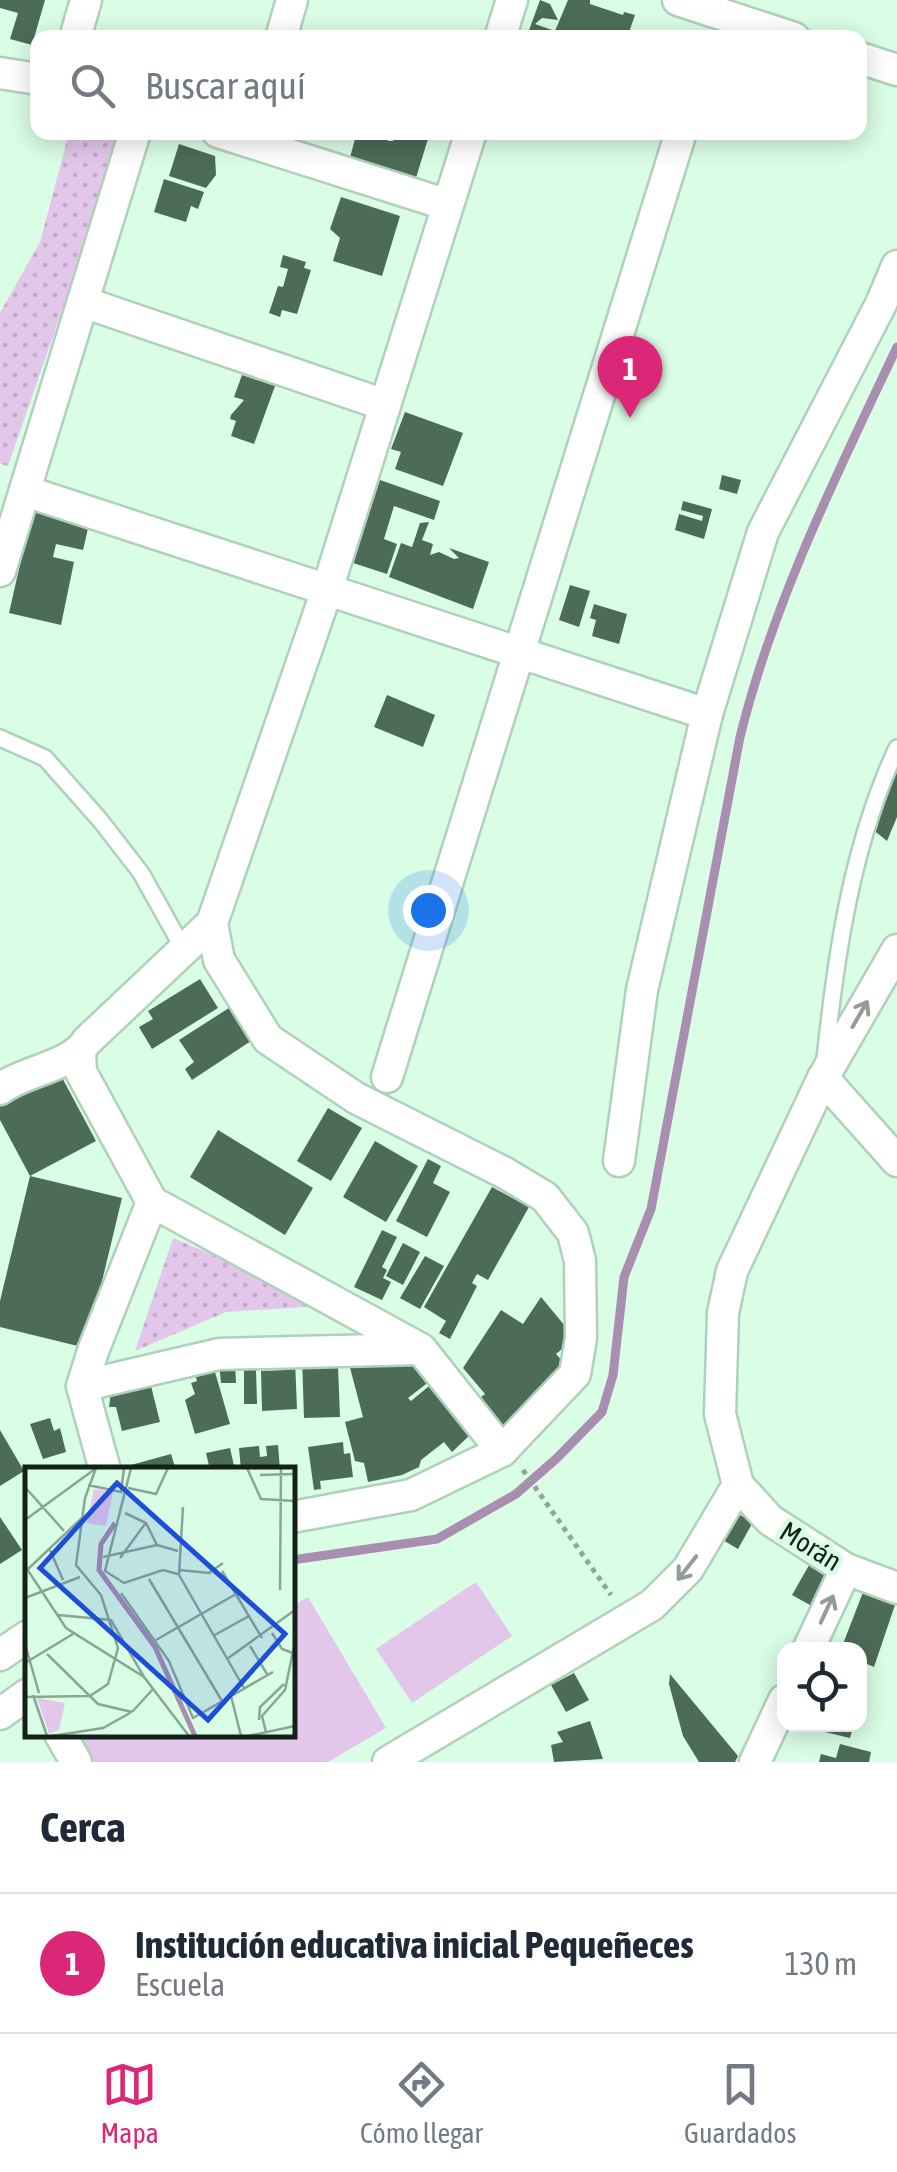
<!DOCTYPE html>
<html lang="es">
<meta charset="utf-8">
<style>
body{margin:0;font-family:"Asap Condensed",sans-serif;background:#f2f2f3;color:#1f2937}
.controls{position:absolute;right:30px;bottom:30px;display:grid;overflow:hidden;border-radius:20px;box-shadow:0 5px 25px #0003}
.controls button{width:90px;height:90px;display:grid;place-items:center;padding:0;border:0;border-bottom:2px solid #e0e1e3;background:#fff;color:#1f2937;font:50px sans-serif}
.you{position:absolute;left:428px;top:910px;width:35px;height:35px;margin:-25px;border:8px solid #fff;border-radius:50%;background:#1a73e8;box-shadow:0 0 0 15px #1a73e833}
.badge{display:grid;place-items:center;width:65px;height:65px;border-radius:50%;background:#db2777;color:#fff;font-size:32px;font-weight:700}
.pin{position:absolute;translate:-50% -82px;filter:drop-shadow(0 2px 5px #0008)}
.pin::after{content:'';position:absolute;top:52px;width:35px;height:30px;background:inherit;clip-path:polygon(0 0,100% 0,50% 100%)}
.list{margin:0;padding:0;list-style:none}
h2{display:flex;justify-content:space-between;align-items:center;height:130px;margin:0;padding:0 40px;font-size:42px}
h2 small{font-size:32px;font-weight:400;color:#747a83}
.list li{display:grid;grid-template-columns:65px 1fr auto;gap:30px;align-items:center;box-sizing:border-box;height:140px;padding:0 40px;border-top:2px solid #e0e1e3}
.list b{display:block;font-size:38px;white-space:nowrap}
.list p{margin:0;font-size:32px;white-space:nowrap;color:#747a83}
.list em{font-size:32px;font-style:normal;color:#747a83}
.icon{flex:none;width:55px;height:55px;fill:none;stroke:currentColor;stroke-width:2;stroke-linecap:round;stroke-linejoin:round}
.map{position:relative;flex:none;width:897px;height:1762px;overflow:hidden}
.search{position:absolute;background:#fff;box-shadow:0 5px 25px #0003;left:30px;right:30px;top:30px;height:110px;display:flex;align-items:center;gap:25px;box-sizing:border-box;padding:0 35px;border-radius:20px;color:#747a83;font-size:38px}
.sheet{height:270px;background:#fff}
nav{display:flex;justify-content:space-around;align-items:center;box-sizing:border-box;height:140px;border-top:2px solid #e0e1e3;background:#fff;font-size:28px;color:#747a83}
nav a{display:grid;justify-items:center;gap:5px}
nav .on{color:#db2777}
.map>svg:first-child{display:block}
.green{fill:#e3c7eb}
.park{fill:url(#park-dots)}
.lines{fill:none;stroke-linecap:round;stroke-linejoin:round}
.stream{stroke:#a98eb0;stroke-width:9}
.building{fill:#4c6c58}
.service-casing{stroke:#afd1bb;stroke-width:20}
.minor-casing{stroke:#afd1bb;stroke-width:35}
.path{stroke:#8ea897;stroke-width:5;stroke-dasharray:5 5;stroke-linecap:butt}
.service{stroke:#fff;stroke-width:15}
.minor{stroke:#fff;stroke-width:30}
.oneway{stroke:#959b98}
.labels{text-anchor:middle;stroke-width:10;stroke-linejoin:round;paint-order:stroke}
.street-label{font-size:28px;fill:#142119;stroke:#dafde6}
.inset-river{fill:none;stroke:#a98eb0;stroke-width:5}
.inset-road{fill:none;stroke:#8ba594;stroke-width:2.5}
.view{fill:#1d4ed8;fill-opacity:0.15;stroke:#1d4ed8;stroke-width:5}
.inset-edge{fill:none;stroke:#142119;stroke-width:5}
</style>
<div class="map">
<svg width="897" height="1762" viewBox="0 0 897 1762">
<defs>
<pattern id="park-dots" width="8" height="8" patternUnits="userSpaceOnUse" patternTransform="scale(2.5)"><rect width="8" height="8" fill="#e3c7eb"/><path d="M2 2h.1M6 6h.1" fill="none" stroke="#c2abc9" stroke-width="1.8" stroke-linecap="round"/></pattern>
</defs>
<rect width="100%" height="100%" fill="#dafde6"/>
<g class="green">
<path d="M476,1582l36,54 -100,67 -36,-54z"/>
<path d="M308,1597l78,131 -58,34h-235l-17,-27 216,-1 1,-128z"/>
</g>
<g class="park">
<path d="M69,133l53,4 -114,329 -8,-2v-151l40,-71z"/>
<path d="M173,1238l161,67 -108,7 -91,39z"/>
</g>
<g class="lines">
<path class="stream" d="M292,1560l145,-21 79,-45 41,-36 45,-46 11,-37 11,-98 27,-68 89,-472c34,-137 97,-263 157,-390"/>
</g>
<g class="building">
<path d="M0,0h45l-13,45 -22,-6 8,-26 -18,-5z"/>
<path d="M540,0l10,4 8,16 -16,-2 -7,6 20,7 13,-31h22v4l33,11 1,-3 11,3 -8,23h-63l1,-3 -10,-4 -3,7h-20l-5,-2z"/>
<path d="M357,132h28l3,9h5l2,-9 33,7 -13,42 -66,-20z"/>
<path d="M179,144l36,12 1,19 -10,13 -37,-12z"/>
<path d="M164,179l40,13 -6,17 -7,-3 -5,16 -32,-10z"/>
<path d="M341,197l59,19 -18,60 -49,-15 7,-23 -10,-9z"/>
<path d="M283,255l23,7 -2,6 7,2 -14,44 -15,-4 -2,7 -11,-4 9,-27 5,1 5,-18 -8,-2z"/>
<path d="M242,375l33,11 -21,58 -23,-8 5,-15 -6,-2 1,-4 13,-15 -10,-3z"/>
<path d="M405,412l58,21 -20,53 -48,-17 6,-17 -10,-3z"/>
<path d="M722,475l19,5 -4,14 -18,-5z"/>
<path d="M380,480l60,21 -6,19 -40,-14 -10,33 13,5 -10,30 -34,-11z"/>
<path d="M683,501l29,8 -8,30 -29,-9 4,-16 23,7 1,-5 -22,-6z"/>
<path d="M33,507l57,13 -7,30 -27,-6 -3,13 21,5 -13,63 -52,-12z"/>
<path d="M429,522l-7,18 11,4 -3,11 9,-3 15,7 5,-1 -10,-10 40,14 -16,47 -84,-32 12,-34 11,4 8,-24z"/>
<path d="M570,585l20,6 -11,36 -20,-7z"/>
<path d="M594,604l33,10 -8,30 -27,-8 4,-16 -6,-2z"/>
<path d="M387,695l48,20 -12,32 -49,-20z"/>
<path d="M893,766l4,2v49l-10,24 -16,-13z"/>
<path d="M200,979l18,29 -66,41 -13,-22 14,-8 -5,-8z"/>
<path d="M232,1006l22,33 -62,41 -7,-11 9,-7 -15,-22z"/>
<path d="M59,1072l37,69 -66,35 -30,-56v-16z"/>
<path d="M328,1108l34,20 -31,53 -34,-20z"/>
<path d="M218,1130l95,58 -28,47 -95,-58z"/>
<path d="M375,1141l43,25 -32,56 -43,-25z"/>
<path d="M428,1159l13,7 -8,17 17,9 -23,45 -31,-16z"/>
<path d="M30,1176l92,22 -36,150 -86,-21v-26z"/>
<path d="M492,1187l37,20 -41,73 -11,-6 -5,9 5,3 -27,53 -11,-6 7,-12 -22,-14z"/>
<path d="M382,1230l15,7 -15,30 5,3 -4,8 8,4 -9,18 -28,-13z"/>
<path d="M403,1243l17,9 -17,33 -17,-9z"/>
<path d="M425,1256l19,10 -24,43 -20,-11z"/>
<path d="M541,1297l34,41 -19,16 15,17 -71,60 -24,-30 9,-7 -22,-26 38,-58 22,14z"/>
<path d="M302,1357h11l1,10 24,-1 2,51 -36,1z"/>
<path d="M289,1359l6,1 2,49 -35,2 -1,-40 26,-1z"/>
<path d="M219,1362h16l1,21h-15z"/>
<path d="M349,1364l69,1 12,16 -22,17 3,3 18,-15 40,50 -17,16 -8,-10 -23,18 -2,7 -17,8 -34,7 -4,-19 -9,-2 -10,-39 18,-5z"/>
<path d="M213,1365l17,59 -35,10 -10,-34 10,-6 -4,-11 6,-2 -3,-10z"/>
<path d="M244,1370h12l1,34h-13z"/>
<path d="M150,1382l10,40 -38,9 -6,-24h-7l2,-15z"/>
<path d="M50,1418l4,13 6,-3 6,24 -23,7 -13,-35z"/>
<path d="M0,1430l24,41 -24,15z"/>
<path d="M343,1442l1,12 6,-1 3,24 -33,4 1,8 -7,1 -6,-43z"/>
<path d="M278,1445l2,25h-39l-2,-22 20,-2 1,11 7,-1 -1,-10z"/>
<path d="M230,1448l5,22h-25l-4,-17z"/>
<path d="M171,1454l5,16h-56v-2z"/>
<path d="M731,1510l22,12 -15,27 -22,-13z"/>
<path d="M0,1517l22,33 -22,14z"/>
<path d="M812,1560l25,14 -20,35 -25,-14z"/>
<path d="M865,1587l32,12 -23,68 -14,-6v-11l-17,-6z"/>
<path d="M574,1673l15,27 -23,12 -15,-27z"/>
<path d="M670,1674l68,82 -3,6h-36l-16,-26 -14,-52z"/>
<path d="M590,1721l13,38 -49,3 -3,-17 12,-3 -6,-10z"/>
<path d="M827,1724h27l-4,14 -25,-6z"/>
<path d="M840,1744l31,8 -2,10h-50l2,-8 15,4z"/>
</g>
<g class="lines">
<defs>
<g id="service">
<path d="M0,738l45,20 55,62 41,53 43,77"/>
<path d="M825,1059c11,-105 27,-215 72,-311"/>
</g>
<g id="minor">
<path d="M678,0l116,38"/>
<path d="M75,38l11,-38"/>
<path d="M281,38l11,-38"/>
<path d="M500,38l12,-38"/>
<path d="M860,58l37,12"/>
<path d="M0,73l38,6"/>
<path d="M218,132l230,73"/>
<path d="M83,302l302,103"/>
<path d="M25,491l682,223"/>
<path d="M0,571l135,-439"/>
<path d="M80,1052l1,20 71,130 269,147 81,102"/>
<path d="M387,1077l294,-945"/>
<path d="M823,1078l74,83"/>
<path d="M0,1089c25,-19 71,-22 87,-48l125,-118"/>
<path d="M619,1161l23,-171 65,-276 56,-182 118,-228 16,-38"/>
<path d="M82,1386l137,-32 201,-5"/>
<path d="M105,1470l-23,-84 11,-35 59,-149"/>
<path d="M738,1485l32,35 76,49 51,19"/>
<path d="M292,1517l119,-22 91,-44 73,-77 6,-36 -1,-77 -7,-28 -28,-36 -40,-24 -149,-75 -88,-59 -49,-79 -7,-37 115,-333 144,-458"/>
<path d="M808,1650l38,-81"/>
<path d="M0,1655l28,-19"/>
<path d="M0,1714l28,-20"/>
<path d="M60,1734l16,28"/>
<path d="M388,1762l264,-157 36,-36 50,-84 -18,-71 3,-101 9,-42 91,-193 74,-128"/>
<path d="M755,1762l29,-62"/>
</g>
</defs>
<use href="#service" class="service-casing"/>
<use href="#minor" class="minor-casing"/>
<path class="path" d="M523,1470l88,125"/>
<use href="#service" class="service"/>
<use href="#minor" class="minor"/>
</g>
<defs><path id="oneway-shaft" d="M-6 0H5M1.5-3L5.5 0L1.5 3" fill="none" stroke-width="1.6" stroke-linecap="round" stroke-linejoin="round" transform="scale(2.5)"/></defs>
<g class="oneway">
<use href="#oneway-shaft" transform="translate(860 1014) rotate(-60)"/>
<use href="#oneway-shaft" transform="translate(687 1568) rotate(128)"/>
<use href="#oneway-shaft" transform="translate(827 1609) rotate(-65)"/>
</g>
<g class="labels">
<g class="street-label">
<text transform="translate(811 1546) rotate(32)" y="10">Morán</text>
</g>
</g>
<g transform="translate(25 1467)">
<rect width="270" height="270" fill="#dafde6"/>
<path d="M69,22l19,3 -7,34 -19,-3z" fill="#e3c7eb"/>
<path d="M12,231l28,5 -6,27 -10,4z" fill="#e3c7eb"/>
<path class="inset-river" d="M90,56l-14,21 -2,26 56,77 40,89"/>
<path class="inset-road" d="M106,1l-26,103 19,12 39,-13 15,4M222,1l14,31 34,2M235,8l34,-1M63,18l33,7 3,-24M0,20l39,44M103,21l28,6 12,-26M158,40l-4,68 65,113M100,46l21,10 11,22M0,53l70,-51M25,83l13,30M78,90l54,-12 21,6M95,91l25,-34M0,99l41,62 78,49 45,59M3,102l56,-53M154,103l30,3 14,-10M197,104l40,67M124,112l73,122M255,123l1,-122M96,126l48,68 24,57 80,-46M0,131l55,-21M33,148l53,5 33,57M247,166l10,16 11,4M188,169l36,-20M131,173l80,-46M0,177l14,49M225,179l17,28M22,187l51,50 34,8M202,192l68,-49M0,196l48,-29M8,228l14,41M65,229l18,-12 10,-36 -17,-53 -25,-30 9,-67 11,-30M206,229l10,40M0,230l64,-1M107,245l22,-24M234,253l1,-13 24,-23M241,265l-4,-16 23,-26 10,-48M27,269l51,-8 27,-15M223,269l47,-10"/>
<path class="view" d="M92,16l168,151 -77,86 -168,-152z"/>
<rect width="270" height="270" class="inset-edge"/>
</g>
</svg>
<div class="controls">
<button><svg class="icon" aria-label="locate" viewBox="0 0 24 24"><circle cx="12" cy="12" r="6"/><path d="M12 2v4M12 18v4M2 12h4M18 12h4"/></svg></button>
</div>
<div class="you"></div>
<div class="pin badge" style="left:630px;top:418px">1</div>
<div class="search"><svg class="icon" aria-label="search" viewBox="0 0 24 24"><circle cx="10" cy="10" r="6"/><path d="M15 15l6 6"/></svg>Buscar aquí</div>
</div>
<section class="sheet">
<h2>Cerca<small></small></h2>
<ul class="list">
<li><span class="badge">1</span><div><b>Institución educativa inicial Pequeñeces</b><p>Escuela</p></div><em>130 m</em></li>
</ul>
</section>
<nav>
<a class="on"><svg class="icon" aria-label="map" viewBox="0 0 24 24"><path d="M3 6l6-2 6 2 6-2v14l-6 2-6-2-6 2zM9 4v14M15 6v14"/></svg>Mapa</a>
<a><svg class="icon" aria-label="directions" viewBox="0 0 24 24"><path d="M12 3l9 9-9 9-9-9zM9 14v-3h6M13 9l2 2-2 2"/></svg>Cómo llegar</a>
<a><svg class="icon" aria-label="saved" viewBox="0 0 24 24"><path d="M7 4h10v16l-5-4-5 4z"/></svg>Guardados</a>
</nav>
